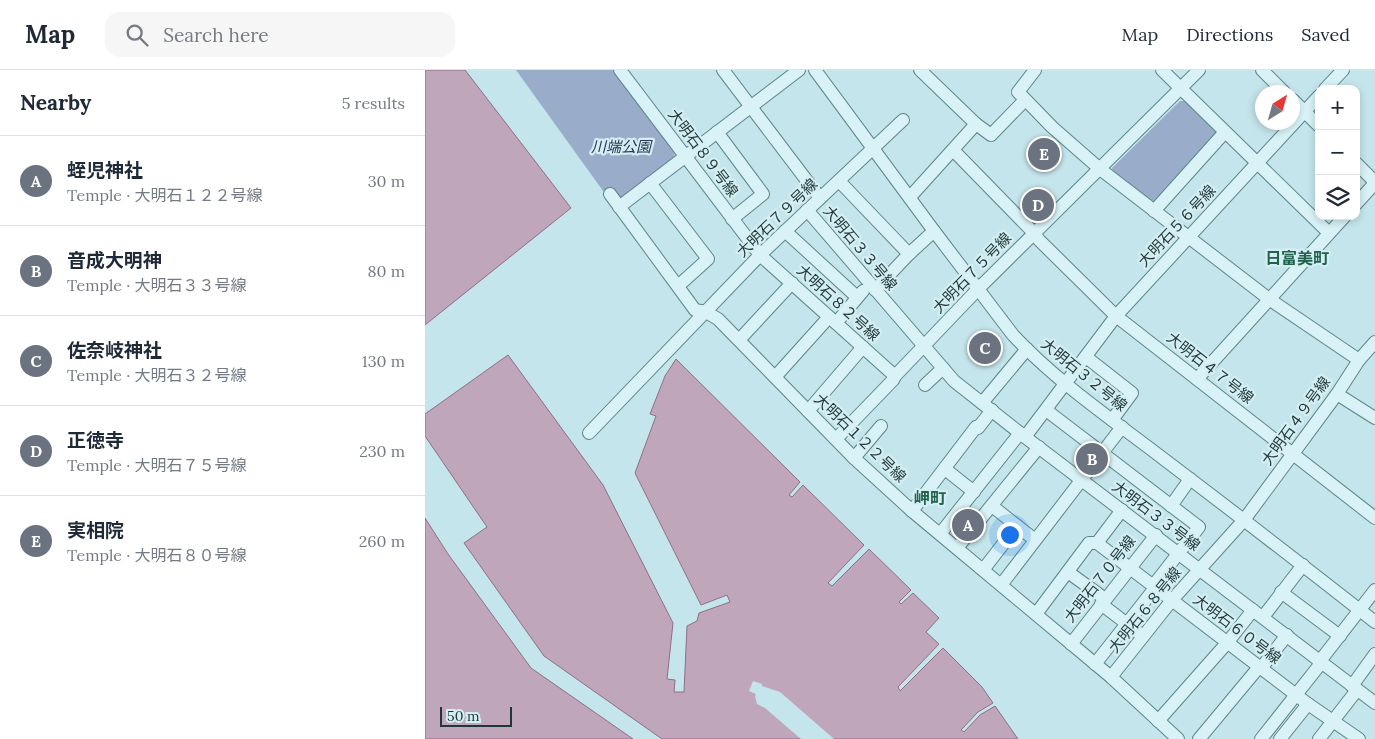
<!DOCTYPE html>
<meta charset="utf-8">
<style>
body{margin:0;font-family:Lora,"Noto Sans JP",serif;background:#f6f6f7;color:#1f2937}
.controls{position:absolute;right:15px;top:15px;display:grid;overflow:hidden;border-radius:10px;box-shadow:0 2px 8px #0003}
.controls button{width:45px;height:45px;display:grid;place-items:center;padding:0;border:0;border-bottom:1px solid #e0e1e3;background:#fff;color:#1f2937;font:25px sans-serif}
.compass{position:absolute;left:830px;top:15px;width:45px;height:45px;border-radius:50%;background:#fff;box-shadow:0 2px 8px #0003;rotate:37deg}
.scale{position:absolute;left:15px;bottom:12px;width:72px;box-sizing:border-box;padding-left:5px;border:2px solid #1f3736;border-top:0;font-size:14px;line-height:18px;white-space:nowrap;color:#1f3736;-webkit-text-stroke:4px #d4eef4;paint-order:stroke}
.you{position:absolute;left:584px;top:464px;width:18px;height:18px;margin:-12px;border:4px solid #fff;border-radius:50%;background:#1a73e8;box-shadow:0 0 0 8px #1a73e833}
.badge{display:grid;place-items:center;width:32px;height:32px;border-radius:50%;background:#2f925d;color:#fff;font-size:16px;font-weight:700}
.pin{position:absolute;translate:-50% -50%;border:2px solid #fff;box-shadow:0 1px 5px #0006}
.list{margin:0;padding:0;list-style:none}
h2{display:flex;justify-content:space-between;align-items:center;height:65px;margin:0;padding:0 20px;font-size:21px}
h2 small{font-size:16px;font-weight:400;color:#747a83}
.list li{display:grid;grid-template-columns:32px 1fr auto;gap:15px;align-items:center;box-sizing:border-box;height:90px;padding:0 20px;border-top:1px solid #e0e1e3}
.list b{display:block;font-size:19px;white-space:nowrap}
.list p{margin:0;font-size:16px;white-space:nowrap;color:#747a83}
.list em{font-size:16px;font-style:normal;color:#747a83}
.icon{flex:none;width:28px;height:28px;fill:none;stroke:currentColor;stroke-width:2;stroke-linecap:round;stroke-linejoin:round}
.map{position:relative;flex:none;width:950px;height:669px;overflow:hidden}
header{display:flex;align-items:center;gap:30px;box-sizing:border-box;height:70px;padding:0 25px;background:#fff;border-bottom:1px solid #e0e1e3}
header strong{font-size:24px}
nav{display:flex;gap:28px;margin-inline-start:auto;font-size:18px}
.search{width:350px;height:45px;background:#f6f6f7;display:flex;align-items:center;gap:12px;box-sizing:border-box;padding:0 18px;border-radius:15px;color:#747a83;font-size:19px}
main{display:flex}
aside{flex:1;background:#fff}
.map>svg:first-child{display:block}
.green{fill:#99adca}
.water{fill:#c0a6bb;stroke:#8e6e86}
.pier{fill:#c5e5ec}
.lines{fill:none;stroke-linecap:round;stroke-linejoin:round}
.minor-casing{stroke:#5c8686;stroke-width:14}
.minor{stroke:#d8f2f7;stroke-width:12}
.labels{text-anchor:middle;stroke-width:4.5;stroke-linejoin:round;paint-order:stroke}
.park-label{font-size:15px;font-style:italic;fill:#273352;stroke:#d4eef4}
.street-label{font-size:15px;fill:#1f3736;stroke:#d4eef4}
.neighbourhood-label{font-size:16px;font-weight:bold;fill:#21624d;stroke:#d4eef4}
</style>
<header>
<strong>Map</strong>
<div class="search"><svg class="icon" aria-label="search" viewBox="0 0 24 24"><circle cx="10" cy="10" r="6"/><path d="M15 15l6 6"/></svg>Search here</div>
<nav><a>Map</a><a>Directions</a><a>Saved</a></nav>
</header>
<main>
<aside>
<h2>Nearby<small>5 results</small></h2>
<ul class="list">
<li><span class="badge" style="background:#6b7280">A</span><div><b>蛭児神社</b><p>Temple · 大明石１２２号線</p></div><em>30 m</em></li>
<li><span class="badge" style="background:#6b7280">B</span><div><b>音成大明神</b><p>Temple · 大明石３３号線</p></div><em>80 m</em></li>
<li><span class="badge" style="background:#6b7280">C</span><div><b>佐奈岐神社</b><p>Temple · 大明石３２号線</p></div><em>130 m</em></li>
<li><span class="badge" style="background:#6b7280">D</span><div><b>正徳寺</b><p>Temple · 大明石７５号線</p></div><em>230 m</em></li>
<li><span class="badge" style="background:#6b7280">E</span><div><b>実相院</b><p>Temple · 大明石８０号線</p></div><em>260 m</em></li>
</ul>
</aside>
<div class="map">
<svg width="950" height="669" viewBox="0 0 950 669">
<rect width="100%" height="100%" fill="#c5e5ec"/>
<g class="green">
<path d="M91,0h98l59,78 2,9 -44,35 -20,10z"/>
<path d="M755,31h5l32,31 -62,71 -42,-30 -1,-5z"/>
</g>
<g class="water">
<path d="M0,0h40l106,138 -146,117z"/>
<path d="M83,285l95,130 70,138 -6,56 8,1 -1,12h10l3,-66 10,-5 2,-8 31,-11 -3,-7 -26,10 -66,-132 21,-57 -6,-2 15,-38 11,-17 124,123 -11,13 3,2 11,-12 61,60 -36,38 4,3 37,-37 42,41 -12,12 2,2 12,-11 26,25 -13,14 13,12 -41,43 2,4 43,-43 39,39 11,16 -15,9 -17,18 3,2 16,-17 15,-9 23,33h-356l-118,-83 -80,-113 23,-16 -62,-91v-22z"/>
<path d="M0,448l23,36 83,114 102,71h-208z"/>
</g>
<path class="pier" d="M328,611l9,3v2l18,6 54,47h-33l-36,-31 -8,-4 -2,-8 1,-2 -7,-3z"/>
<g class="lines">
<defs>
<g id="minor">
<path d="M195,0l140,185 135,121"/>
<path d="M298,0l97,128"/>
<path d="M390,0l119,161 79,104c45,48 100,85 152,125 70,53 140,107 210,162"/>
<path d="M495,0l56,54 15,11 34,-35"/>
<path d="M610,0l-17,22 34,35 48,42 169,130 90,61"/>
<path d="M737,0l167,163"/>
<path d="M837,0l22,22"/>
<path d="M900,19l18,-19"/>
<path d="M868,30l26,26"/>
<path d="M292,62l46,62 -31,25"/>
<path d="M528,80l81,83 5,7 77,76 259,202"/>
<path d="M931,93l19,19"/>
<path d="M414,111l70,73"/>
<path d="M225,113l58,76 -30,27"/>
<path d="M185,124l85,116 11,2 12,7 136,139 58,53 199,166 67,62"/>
<path d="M485,127l66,-73"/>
<path d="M931,134l19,-21"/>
<path d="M194,137l180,-137"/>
<path d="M382,140l147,171 71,56 350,266"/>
<path d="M729,141l71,-79"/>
<path d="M360,161l72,66"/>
<path d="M450,220l34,-36 25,-23"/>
<path d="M411,253l27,-32"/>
<path d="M314,270l53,-57"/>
<path d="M661,287l46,36 -20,27"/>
<path d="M350,307l54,-60"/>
<path d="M772,309l148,-163"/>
<path d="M500,315l18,-17"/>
<path d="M912,324l38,24"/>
<path d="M557,333l45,-54"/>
<path d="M621,340l153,117 -46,59"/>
<path d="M383,341l55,-64"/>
<path d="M164,363l171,-178 143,-135"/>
<path d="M600,367l91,-121 203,-220"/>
<path d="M411,369l57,-59 2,-4 84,-88 220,-218"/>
<path d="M429,388l27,-32"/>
<path d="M520,399l29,23"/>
<path d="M567,436l43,34"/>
<path d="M746,436l19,-27"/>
<path d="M487,441l64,-84 2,1 14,-18"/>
<path d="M515,464l80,-101"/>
<path d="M672,473l211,161 51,35"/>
<path d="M532,478l82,-101"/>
<path d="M558,500l34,-44"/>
<path d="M643,502l37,27"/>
<path d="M576,515l121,-158"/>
<path d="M856,522l59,44"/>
<path d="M676,534l42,32"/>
<path d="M611,544l53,-71h8l25,-33"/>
<path d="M838,547l40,-52"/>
<path d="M646,574l85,-109"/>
<path d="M670,594l60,-76"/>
<path d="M686,607l61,-77 72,-80 93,-126 22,-34 16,-18"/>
<path d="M927,616l23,-32"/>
<path d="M733,651l69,-78 26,-33"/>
<path d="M774,669l60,-72h3l25,-32"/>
<path d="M836,669l57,-72 2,-6 55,-71"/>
<path d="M855,669l28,-35"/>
<path d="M894,669l38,-49"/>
</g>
</defs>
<use href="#minor" class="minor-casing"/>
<use href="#minor" class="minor"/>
</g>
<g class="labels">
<g class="park-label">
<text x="196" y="82">川端公園</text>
</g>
<g class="street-label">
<text transform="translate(278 83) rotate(53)" y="5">大明石８９号線</text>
<text transform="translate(352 148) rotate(-44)" y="5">大明石７９号線</text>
<text transform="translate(752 156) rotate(-47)" y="5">大明石５６号線</text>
<text transform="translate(435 178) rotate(50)" y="5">大明石３３号線</text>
<text transform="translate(547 203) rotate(-46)" y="5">大明石７５号線</text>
<text transform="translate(413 233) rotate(42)" y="5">大明石８２号線</text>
<text transform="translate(785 298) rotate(38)" y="5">大明石４７号線</text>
<text transform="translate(659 305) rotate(39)" y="5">大明石３２号線</text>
<text transform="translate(871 351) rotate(-54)" y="5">大明石４９号線</text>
<text transform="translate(435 368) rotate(44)" y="5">大明石１２２号線</text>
<text transform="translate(731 446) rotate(37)" y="5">大明石３３号線</text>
<text transform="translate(675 509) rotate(-52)" y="5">大明石７０号線</text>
<text transform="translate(720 540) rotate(-51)" y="5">大明石６８号線</text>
<text transform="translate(812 559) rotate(37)" y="5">大明石６０号線</text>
</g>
<g class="neighbourhood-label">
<text x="872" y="194">日富美町</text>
<text x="505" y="434">岬町</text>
</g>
</g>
</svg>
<div class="controls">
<button>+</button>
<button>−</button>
<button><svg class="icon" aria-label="layers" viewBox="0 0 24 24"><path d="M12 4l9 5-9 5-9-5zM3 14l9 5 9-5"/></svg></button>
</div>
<svg class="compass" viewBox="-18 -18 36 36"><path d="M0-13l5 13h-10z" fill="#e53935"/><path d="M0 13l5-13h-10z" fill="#747a83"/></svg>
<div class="scale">50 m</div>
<div class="you"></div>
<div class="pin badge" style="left:543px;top:455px;background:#6b7280">A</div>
<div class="pin badge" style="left:667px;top:389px;background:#6b7280">B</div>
<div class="pin badge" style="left:560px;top:278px;background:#6b7280">C</div>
<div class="pin badge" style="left:613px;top:135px;background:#6b7280">D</div>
<div class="pin badge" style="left:619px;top:84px;background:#6b7280">E</div>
</div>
</main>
